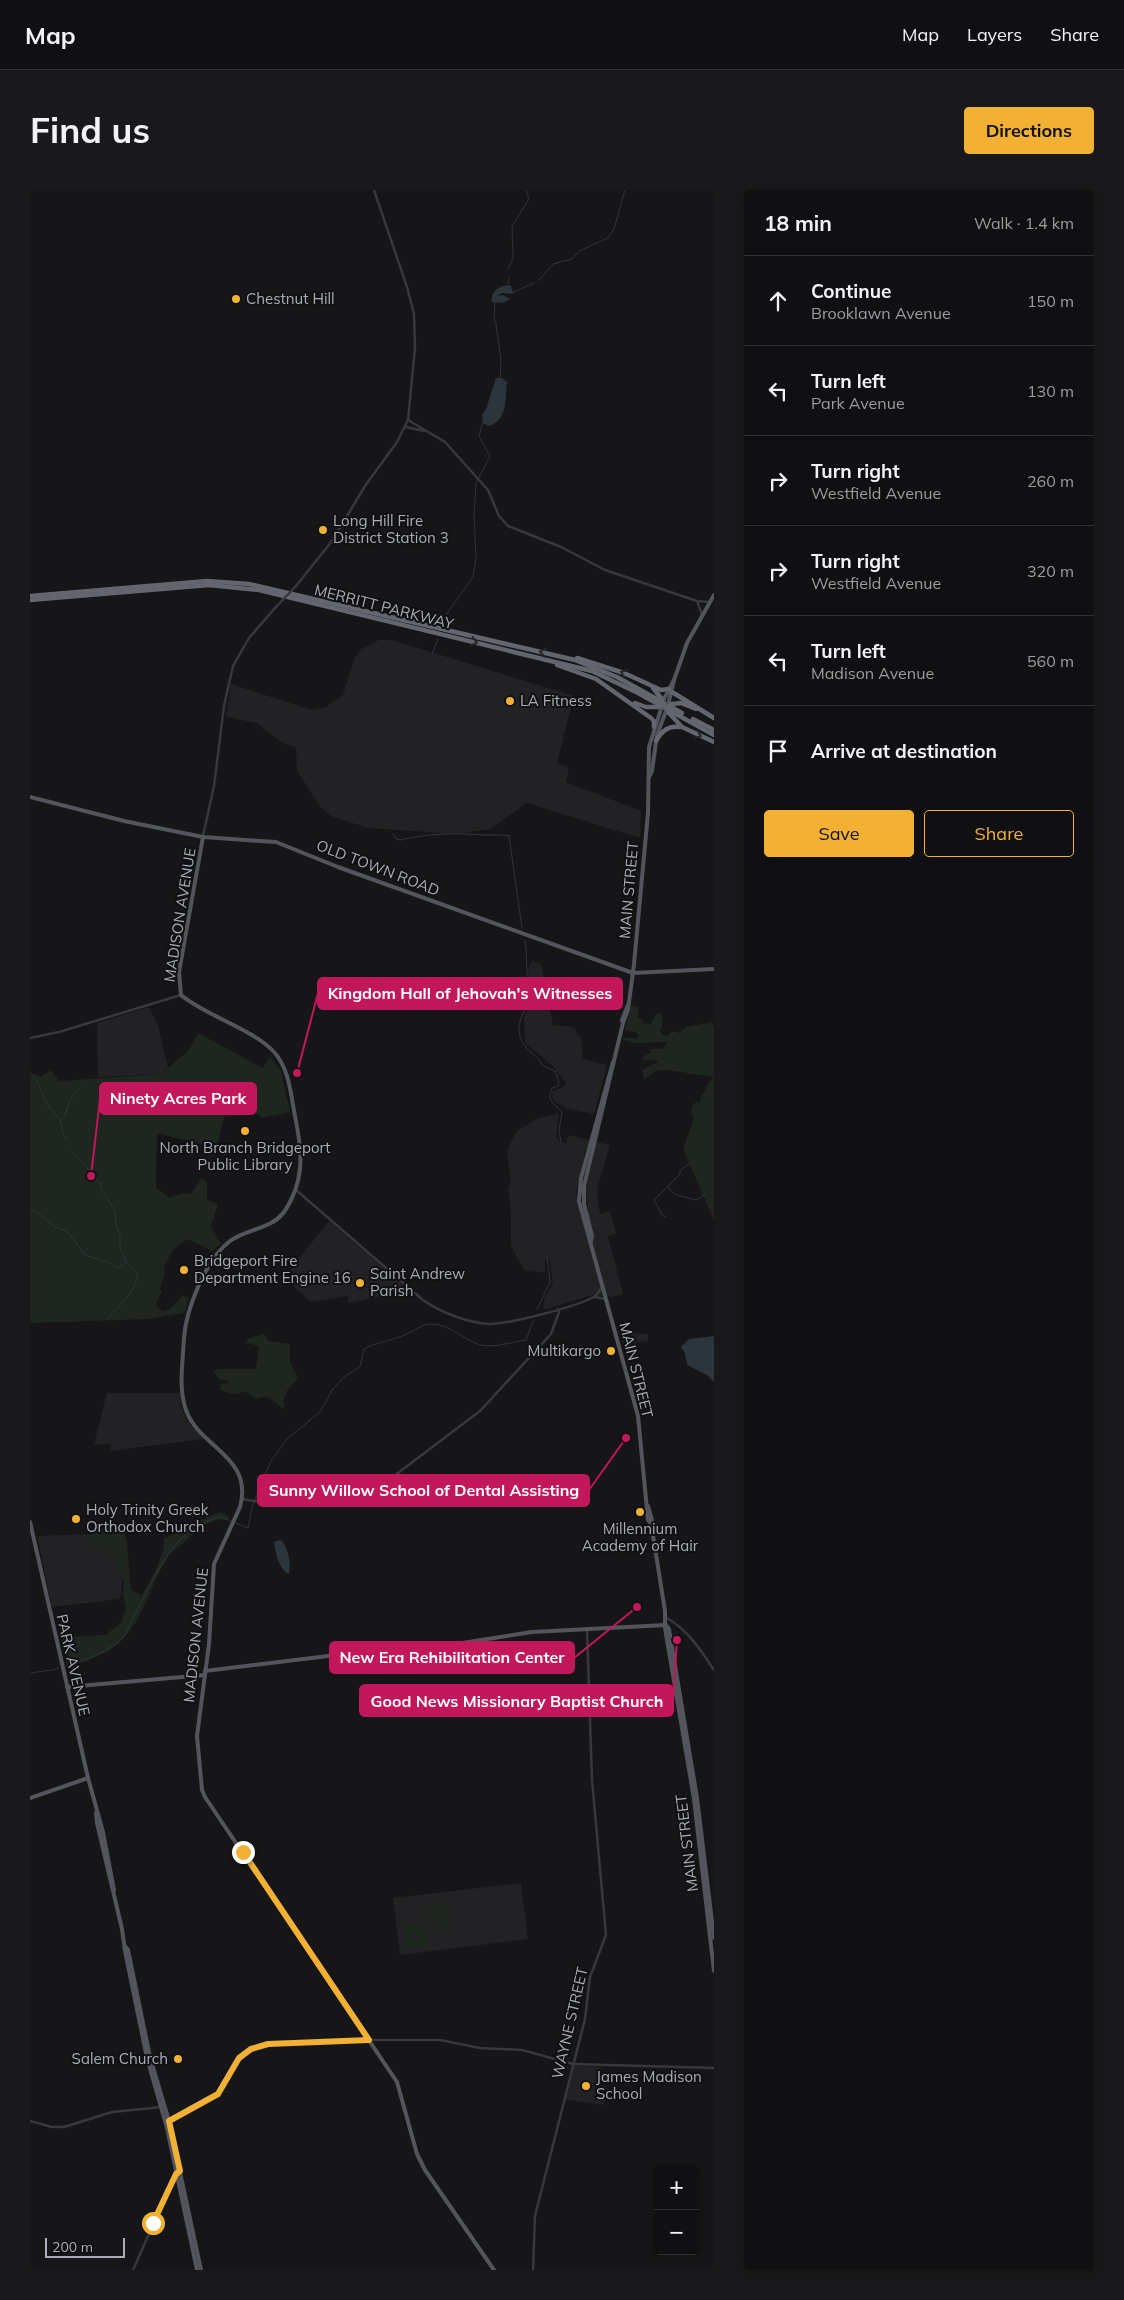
<!DOCTYPE html>
<meta charset="utf-8">
<style>
body{margin:0;font-family:Mulish,sans-serif;background:#19191b;color:#f1f3f6}
.controls{position:absolute;right:15px;bottom:15px;display:grid;overflow:hidden;border-radius:5px;box-shadow:0 2px 12px #0003}
.controls button{width:45px;height:45px;display:grid;place-items:center;padding:0;border:0;border-bottom:1px solid #303032;background:#101012;color:#f1f3f6;font:25px sans-serif}
.scale{position:absolute;left:15px;bottom:12px;width:80px;box-sizing:border-box;padding-left:5px;border:2px solid #a8adb8;border-top:0;font-size:14px;line-height:18px;white-space:nowrap;color:#a8adb8;-webkit-text-stroke:4px #111113;paint-order:stroke}
.stop{position:absolute;width:15px;height:15px;margin:-11px;border:4px solid #f2b134;border-radius:50%;background:#fff}
.stop.end{background:#f2b134;border-color:#fff;box-shadow:0 1px 5px #0008}
.list{margin:0;padding:0;list-style:none}
h2{display:flex;justify-content:space-between;align-items:center;height:65px;margin:0;padding:0 20px;font-size:21px}
h2 small{font-size:16px;font-weight:400;color:#9c9d9f}
.list li{display:grid;grid-template-columns:32px 1fr auto;gap:15px;align-items:center;box-sizing:border-box;height:90px;padding:0 20px;border-top:1px solid #303032}
.list b{display:block;font-size:19px;white-space:nowrap}
.list p{margin:0;font-size:16px;white-space:nowrap;color:#9c9d9f}
.list em{font-size:16px;font-style:normal;color:#9c9d9f}
.actions{display:flex;gap:10px;padding:15px 20px}
.actions a{flex:1;padding:11px 0;border:1px solid #f2b134;border-radius:5px;text-align:center;font-size:18px;color:#f2b134}
.actions .main{background:#f2b134;color:#111}
.icon{flex:none;width:28px;height:28px;fill:none;stroke:currentColor;stroke-width:2;stroke-linecap:round;stroke-linejoin:round}
.map{position:relative;flex:none;width:684px;height:2080px;overflow:hidden;border-radius:5px}
header{display:flex;align-items:center;gap:30px;box-sizing:border-box;height:70px;padding:0 25px;background:#101012;border-bottom:1px solid #303032}
header strong{font-size:24px}
nav{display:flex;gap:28px;margin-inline-start:auto;font-size:18px}
.intro{display:flex;align-items:center;justify-content:space-between;box-sizing:border-box;height:120px;padding:0 30px}
h1{margin:0;font-size:35px}
.button{padding:12px 22px;border-radius:5px;background:#f2b134;color:#111;font-size:18px;font-weight:700}
main{display:flex;gap:30px;padding:0 30px}
aside{flex:1;background:#101012;border-radius:5px;box-shadow:0 2px 12px #0003}
.map>svg:first-child{display:block}
.built{fill:#222225;fill-rule:evenodd}
.green{fill:#1e261f}
.water{fill:#2c353c}
.lines{fill:none;stroke-linecap:round;stroke-linejoin:round}
.stream{stroke:#2c353c;stroke-width:1}
.minor{stroke:#37383d;stroke-width:2.5}
.major{stroke:#53555c;stroke-width:4}
.highway{stroke:#63666e;stroke-width:4.5}
.minor-bridge{stroke:#37383d;stroke-width:2.5}
.major-bridge{stroke:#53555c;stroke-width:4}
.highway-bridge{stroke:#63666e;stroke-width:4.5}
.oneway{stroke:#26262a}
.route{stroke:#f2b134;stroke-width:6}
.poi-dot{fill:#f2b134;stroke:#111113;stroke-width:2}
.labels{text-anchor:middle;stroke-width:4;stroke-linejoin:round;paint-order:stroke}
.poi-label{font-size:15px;fill:#a8adb8;stroke:#111113;text-anchor:start}
.street-label{font-size:15px;fill:#a8adb8;stroke:#111113}
.leader{fill:none;stroke:#c2185b;stroke-width:2}
.callout-dot{fill:#c2185b;stroke:#111113;stroke-width:2}
.callout{fill:#c2185b;stroke:#c2185b;stroke-width:2}
.callout-label{font-size:16px;text-anchor:middle;font-weight:bold;fill:#fff}
</style>
<header>
<strong>Map</strong>
<nav><a>Map</a><a>Layers</a><a>Share</a></nav>
</header>
<div class="intro"><h1>Find us</h1><a class="button">Directions</a></div>
<main>
<div class="map">
<svg width="684" height="2080" viewBox="0 0 684 2080">
<rect width="100%" height="100%" fill="#161618"/>
<g class="built">
<path d="M349,450h13l182,56 -17,67 12,5 -3,14 75,29 -1,27 -113,-35 -37,26 -33,5 -89,-6 -37,-12 -9,-7 -25,-38 -1,-24 -9,-2 -20,-13 -9,-9 -32,-6 5,-33 81,26 14,-3 17,-12 11,-36 7,-10z"/>
<path d="M502,771l9,3 12,61 22,2 2,8 4,2 2,22 24,6 -13,49 -26,-5 -15,-9 -1,-9 10,-3 4,-5 -14,-18 -27,-22 -1,-24 9,-26 -5,-23z"/>
<path d="M119,817l9,18 10,43 -7,6 -63,3 -1,-54z"/>
<path d="M529,923l-3,24 3,4 7,2 2,-8 42,10 -12,41 -1,10 3,18 10,-3 6,22 -8,3 15,58 -11,3 -20,-2 -49,15 1,-11 9,-16 -4,-25 -4,2v13l-21,-3 -13,-24v-33l-3,-24 3,-8 -4,-29 7,-17 5,-5 17,-11zM556,958l8,3 -8,38 3,29 -8,-1 -5,-25z"/>
<path d="M299,1031l81,70 -62,12v-7l-37,6 -13,-11 -13,-15z"/>
<path d="M590,1142l28,2v7l-12,2 2,9 -11,3z"/>
<path d="M77,1203h73v10l5,14 6,9 13,13 -93,12 -1,-7 -16,1z"/>
<path d="M91,1343l4,30 -5,36 -68,8 -15,-71z"/>
<path d="M491,1693l7,56 -128,16 -7,-57z"/>
<path d="M544,1876l27,1v18l6,1 -3,19 -38,-5z"/>
</g>
<g class="green">
<path d="M602,815l7,2 -2,11 6,2v3l8,1 6,-11h4l2,9 -3,10 4,4h3l5,-5 8,2 6,-6 26,-5 2,6v192l-31,-71 11,-31c-4,-5 -4,-12 2,-16h4l1,-7 5,-5v-3l7,-10 -45,-7 -12,1 -12,8 -2,-9 16,-8 -1,-2h-14v-3l7,-4 1,-4h11l6,-7 -33,1 -12,-3v-3l13,2 3,-3 -1,-3 -13,-3z"/>
<path d="M168,843l65,35 7,-12 11,15 9,41 -28,6c-11,-10 -22,-11 -36,-9l-9,39 -60,-15 -1,55 14,10 10,-4 12,-1 9,-14h3l3,4v17l11,4 -7,22 10,18 -9,7 -25,-12 -15,12 -8,17 1,5 -5,16 2,2 -6,13 6,7 7,-1 14,-15 6,3 -5,15 -35,6 -119,4v-255l1,5 9,4 11,-7 8,11 102,-7 27,-23z"/>
<path d="M232,1144l4,2 2,5 22,3v18l8,16 -10,11 -5,12 2,5 -2,3c-8,-7 -13,-16 -27,-10l-9,-7 -15,2 -12,-4 1,-6 7,-1v-2l-9,-2 -6,-7 5,-3h38l3,-23 -13,-3 2,-4z"/>
<path d="M190,1322l9,4 -1,4c-20,-2 -33,12 -46,24 -5,4 -11,8 -14,13 -17,26 -23,58 -44,81 -15,17 -37,22 -57,30l-6,-31 45,-2 15,-13 5,-14 -3,-14 1,-12 -7,-20 -9,-10 -14,-4 -11,-11 25,-10h14c9,19 5,43 10,63l10,5c8,-15 23,-38 22,-56l21,-12z"/>
<path d="M415,1711l3,3 2,25c-15,2 -29,-7 -29,-23z"/>
<path d="M380,1732c13,2 21,11 20,25l-25,2 -2,-1v-25z"/>
</g>
<g class="water">
<path d="M478,95l3,1 2,8 -11,-1 -5,3 6,-1 7,4 -7,4 -11,-1c-2,-10 7,-16 16,-17z"/>
<path d="M466,188h6l5,4c-2,17 1,38 -18,44l-6,-3 -1,-8 4,-6z"/>
<path d="M684,1146v46l-7,-7 -20,-10 -2,-12 -4,-6 8,-8z"/>
<path d="M249,1350l3,1c7,10 9,21 7,33 -10,-4 -14,-22 -15,-32z"/>
</g>
<g class="lines">
<g class="stream">
<path d="M478,79l5,-11 -1,-32 17,-27 -3,-9"/>
<path d="M508,91l15,-17 19,-5 7,-8 29,-13 6,-9 11,-39"/>
<path d="M478,94l1,-7"/>
<path d="M482,103l22,-10"/>
<path d="M465,112l-1,18 2,4 5,36 -1,19"/>
<path d="M411,432l32,-45 3,-19 -2,-44 2,-31 14,-27 -11,-20 4,-14"/>
<path d="M402,464l6,-15"/>
<path d="M363,644l3,5 5,1c28,-7 56,-7 85,-5 8,0 15,-1 23,1l13,92"/>
<path d="M495,751c2,10 1,20 2,30 1,8 6,16 4,23 -3,12 -13,24 -12,37 2,20 18,21 23,34l13,6 4,11 -1,4 -6,2c-6,13 3,16 10,24l-3,18 2,12"/>
<path d="M6,890c6,8 6,17 12,25 3,5 11,11 12,16 2,7 2,13 7,19"/>
<path d="M30,931l4,-4 7,-19 10,-12"/>
<path d="M41,961l29,31 2,8 13,21 1,14 4,10v12l6,14 12,14c-4,19 -18,30 -31,44"/>
<path d="M638,997l6,7 22,6 10,-6"/>
<path d="M0,1021h6l19,16 12,4 18,24 25,8 5,4h4l7,-4"/>
<path d="M636,1027l-4,-2 -8,-15 26,-26v-3l11,-9"/>
<path d="M507,1120l13,-28 -3,-27"/>
<path d="M36,1476c19,-6 44,-14 57,-29 6,-7 7,-14 11,-21 22,-39 37,-88 87,-99l27,11 4,-21 19,-46 16,-22 33,-27 13,-23 12,-13 15,-9 4,-18 6,-3c12,-4 25,-7 37,-12 8,-3 14,-10 24,-10 20,0 32,16 49,21 14,3 32,-3 46,-5l7,-19"/>
<path d="M0,1484c10,-4 19,-2 29,-6"/>
</g>
<g class="minor">
<path d="M378,230l37,22 43,48 11,26 9,10 53,21 44,23 92,31 12,1"/>
<path d="M376,237l18,4"/>
<path d="M266,396l36,-45 33,-55 32,-44 11,-22 7,-72 -1,-34 -7,-27 -33,-97"/>
<path d="M667,411l5,14"/>
<path d="M173,646l11,-50 10,-80 9,-40 16,-28 26,-30"/>
<path d="M0,848l29,-6 122,-37"/>
<path d="M266,1000l127,110c17,12 43,22 64,24 20,1 87,-17 105,-26 5,-2 7,-7 10,-11"/>
<path d="M565,1107l10,2"/>
<path d="M212,1309l38,6 16,-1 44,-19 54,-9 86,-65 71,-77 8,-22 -1,-3"/>
<path d="M635,1427c21,11 36,33 49,53"/>
<path d="M0,1931l22,6h12l48,-15 50,-5"/>
<path d="M138,1931l50,-27 21,-36 12,-9 17,-5 101,-4h71l40,8 42,2 51,14 141,4"/>
<path d="M103,2080l43,-97"/>
<path d="M503,2080l2,-54 50,-197 5,-42 16,-42 -14,-155 -5,-151"/>
</g>
<g class="major">
<path d="M634,509l10,-19"/>
<path d="M639,511l5,-21 13,-37 27,-48"/>
<path d="M619,587l3,-6 5,-36 9,-24"/>
<path d="M0,607l94,24 79,16 73,5 62,25 295,106 81,-4"/>
<path d="M173,647l-24,135 2,23c25,21 72,34 93,57 15,16 17,43 21,64 6,30 10,56 -4,84 -5,10 -10,18 -20,23 -13,7 -29,9 -41,18 -24,18 -44,68 -46,97 -1,22 -6,51 2,72 13,38 68,46 54,97l-26,57 -5,80 -12,92 5,54 3,7 192,285 20,72 8,16 69,100"/>
<path d="M593,833l5,-13 6,-46 14,-151 1,-66 12,-38"/>
<path d="M583,872l-32,116 -2,23 59,215 10,104 3,3 14,88v17l29,171 20,172"/>
<path d="M561,1051l1,-5 -8,-32v-18l39,-163 -1,-3 6,-15"/>
<path d="M618,1316l4,14 -1,3"/>
<path d="M0,1332l58,256 15,54 11,58"/>
<path d="M636,1435l3,4 28,169 17,140"/>
<path d="M175,1481l156,-19 69,-4 102,-16 134,-7"/>
<path d="M37,1497l138,-12"/>
<path d="M0,1608l58,-20"/>
<path d="M66,1623l1,10 25,106 3,22 22,107 20,70 30,142"/>
<path d="M95,1756l3,4 22,107 19,64 32,149"/>
</g>
<g class="highway">
<path d="M0,406l177,-15 42,3 326,76 42,17 65,36"/>
<path d="M0,410l179,-15 50,5 333,81 46,22 76,42"/>
<path d="M547,468l47,15 37,17 8,-1"/>
<path d="M527,475l39,14 55,39 3,3v6"/>
<path d="M623,498l8,10"/>
<path d="M642,502l42,26"/>
<path d="M605,513l11,4h12"/>
<path d="M642,514l9,-1 15,6"/>
<path d="M639,523l13,14 32,15"/>
<path d="M663,529l21,11"/>
<path d="M626,551c5,-10 12,-16 24,-14"/>
</g>
<path class="minor-bridge" d="M245,418l21,-22"/>
<g class="major-bridge">
<path d="M631,519l3,-10"/>
<path d="M636,521l3,-10"/>
</g>
<g class="highway-bridge">
<path d="M628,517l5,-2 -2,-7"/>
<path d="M639,523l-2,-6 5,-3"/>
</g>
</g>
<defs><path id="oneway-chevron" d="M-2-3.5L2.5 0L-2 3.5" fill="none" stroke-width="1.6" stroke-linecap="round" stroke-linejoin="round" transform="scale(1.25)"/></defs>
<g class="oneway">
<use href="#oneway-chevron" transform="translate(444 452) rotate(14)"/>
<use href="#oneway-chevron" transform="translate(513 462) rotate(-167)"/>
<use href="#oneway-chevron" transform="translate(594 483) rotate(-157)"/>
<use href="#oneway-chevron" transform="translate(668 545) rotate(26)"/>
</g>
<g class="lines">
<path class="route" d="M123,2033l23,-49 4,-3 -11,-50 49,-27 21,-36 12,-9 17,-5 101,-4 -126,-188"/>
</g>
<g class="poi-dot">
<circle cx="206" cy="109" r="5"/>
<circle cx="293" cy="340" r="5"/>
<circle cx="480" cy="511" r="5"/>
<circle cx="215" cy="941" r="5"/>
<circle cx="154" cy="1080" r="5"/>
<circle cx="330" cy="1093" r="5"/>
<circle cx="581" cy="1161" r="5"/>
<circle cx="610" cy="1322" r="5"/>
<circle cx="46" cy="1329" r="5"/>
<circle cx="148" cy="1869" r="5"/>
<circle cx="556" cy="1896" r="5"/>
</g>
<g class="labels">
<g class="poi-label">
<text x="216" y="114">Chestnut Hill</text>
<text x="303" y="336">Long Hill Fire<tspan x="303" dy="17">District Station 3</tspan></text>
<text x="490" y="516">LA Fitness</text>
<text x="215" y="963" text-anchor="middle">North Branch Bridgeport<tspan x="215" dy="17">Public Library</tspan></text>
<text x="164" y="1076">Bridgeport Fire<tspan x="164" dy="17">Department Engine 16</tspan></text>
<text x="340" y="1089">Saint Andrew<tspan x="340" dy="17">Parish</tspan></text>
<text x="571" y="1166" text-anchor="end">Multikargo</text>
<text x="56" y="1325">Holy Trinity Greek<tspan x="56" dy="17">Orthodox Church</tspan></text>
<text x="610" y="1344" text-anchor="middle">Millennium<tspan x="610" dy="17">Academy of Hair</tspan></text>
<text x="138" y="1874" text-anchor="end">Salem Church</text>
<text x="566" y="1892">James Madison<tspan x="566" dy="17">School</tspan></text>
</g>
<g class="street-label">
<text transform="translate(354 417) rotate(14)" y="5">MERRITT PARKWAY</text>
<text transform="translate(348 678) rotate(21)" y="5">OLD TOWN ROAD</text>
<text transform="translate(599 700) rotate(-85)" y="5">MAIN STREET</text>
<text transform="translate(150 725) rotate(-81)" y="5">MADISON AVENUE</text>
<text transform="translate(606 1180) rotate(76)" y="5">MAIN STREET</text>
<text transform="translate(166 1445) rotate(-84)" y="5">MADISON AVENUE</text>
<text transform="translate(43 1475) rotate(77)" y="5">PARK AVENUE</text>
<text transform="translate(657 1653) rotate(-97)" y="5">MAIN STREET</text>
<text transform="translate(540 1833) rotate(-77)" y="5">WAYNE STREET</text>
</g>
</g>
<path class="leader" d="M267 883L288 803M61 986L70 909M596 1248L559 1300M607 1417L544 1468M647 1450L643 1511"/>
<g class="callout-dot">
<circle cx="267" cy="883" r="5"/>
<circle cx="61" cy="986" r="5"/>
<circle cx="596" cy="1248" r="5"/>
<circle cx="607" cy="1417" r="5"/>
<circle cx="647" cy="1450" r="5"/>
</g>
<g class="callout">
<rect x="288" y="788" width="304" height="31" rx="5"/>
<rect x="70" y="893" width="156" height="31" rx="5"/>
<rect x="228" y="1285" width="331" height="31" rx="5"/>
<rect x="300" y="1452" width="244" height="31" rx="5"/>
<rect x="330" y="1495" width="313" height="31" rx="5"/>
</g>
<g class="callout-label">
<text x="440" y="809">Kingdom Hall of Jehovah's Witnesses</text>
<text x="148" y="914">Ninety Acres Park</text>
<text x="394" y="1306">Sunny Willow School of Dental Assisting</text>
<text x="422" y="1473">New Era Rehibilitation Center</text>
<text x="487" y="1517">Good News Missionary Baptist Church</text>
</g>
</svg>
<div class="controls">
<button>+</button>
<button>−</button>
</div>
<div class="scale">200 m</div>
<div class="stop" style="left:123px;top:2033px"></div>
<div class="stop end" style="left:213px;top:1662px"></div>
</div>
<aside>
<h2>18 min<small>Walk · 1.4 km</small></h2>
<ul class="list">
<li><svg class="icon" aria-label="ahead" viewBox="0 0 24 24"><path d="M12 20V5M6 11l6-6 6 6"/></svg><div><b>Continue</b><p>Brooklawn Avenue</p></div><em>150 m</em></li>
<li><svg class="icon" aria-label="left" viewBox="0 0 24 24"><path d="M17 20v-9H6M10 6l-5 5 5 5"/></svg><div><b>Turn left</b><p>Park Avenue</p></div><em>130 m</em></li>
<li><svg class="icon" aria-label="right" viewBox="0 0 24 24"><path d="M7 20v-9h11M14 6l5 5-5 5"/></svg><div><b>Turn right</b><p>Westfield Avenue</p></div><em>260 m</em></li>
<li><svg class="icon" aria-label="right" viewBox="0 0 24 24"><path d="M7 20v-9h11M14 6l5 5-5 5"/></svg><div><b>Turn right</b><p>Westfield Avenue</p></div><em>320 m</em></li>
<li><svg class="icon" aria-label="left" viewBox="0 0 24 24"><path d="M17 20v-9H6M10 6l-5 5 5 5"/></svg><div><b>Turn left</b><p>Madison Avenue</p></div><em>560 m</em></li>
<li><svg class="icon" aria-label="arrive" viewBox="0 0 24 24"><path d="M6 21V4h12l-3 4 3 4H6"/></svg><div><b>Arrive at destination</b></div></li>
</ul>
<div class="actions"><a class="main">Save</a><a>Share</a></div>
</aside>
</main>
